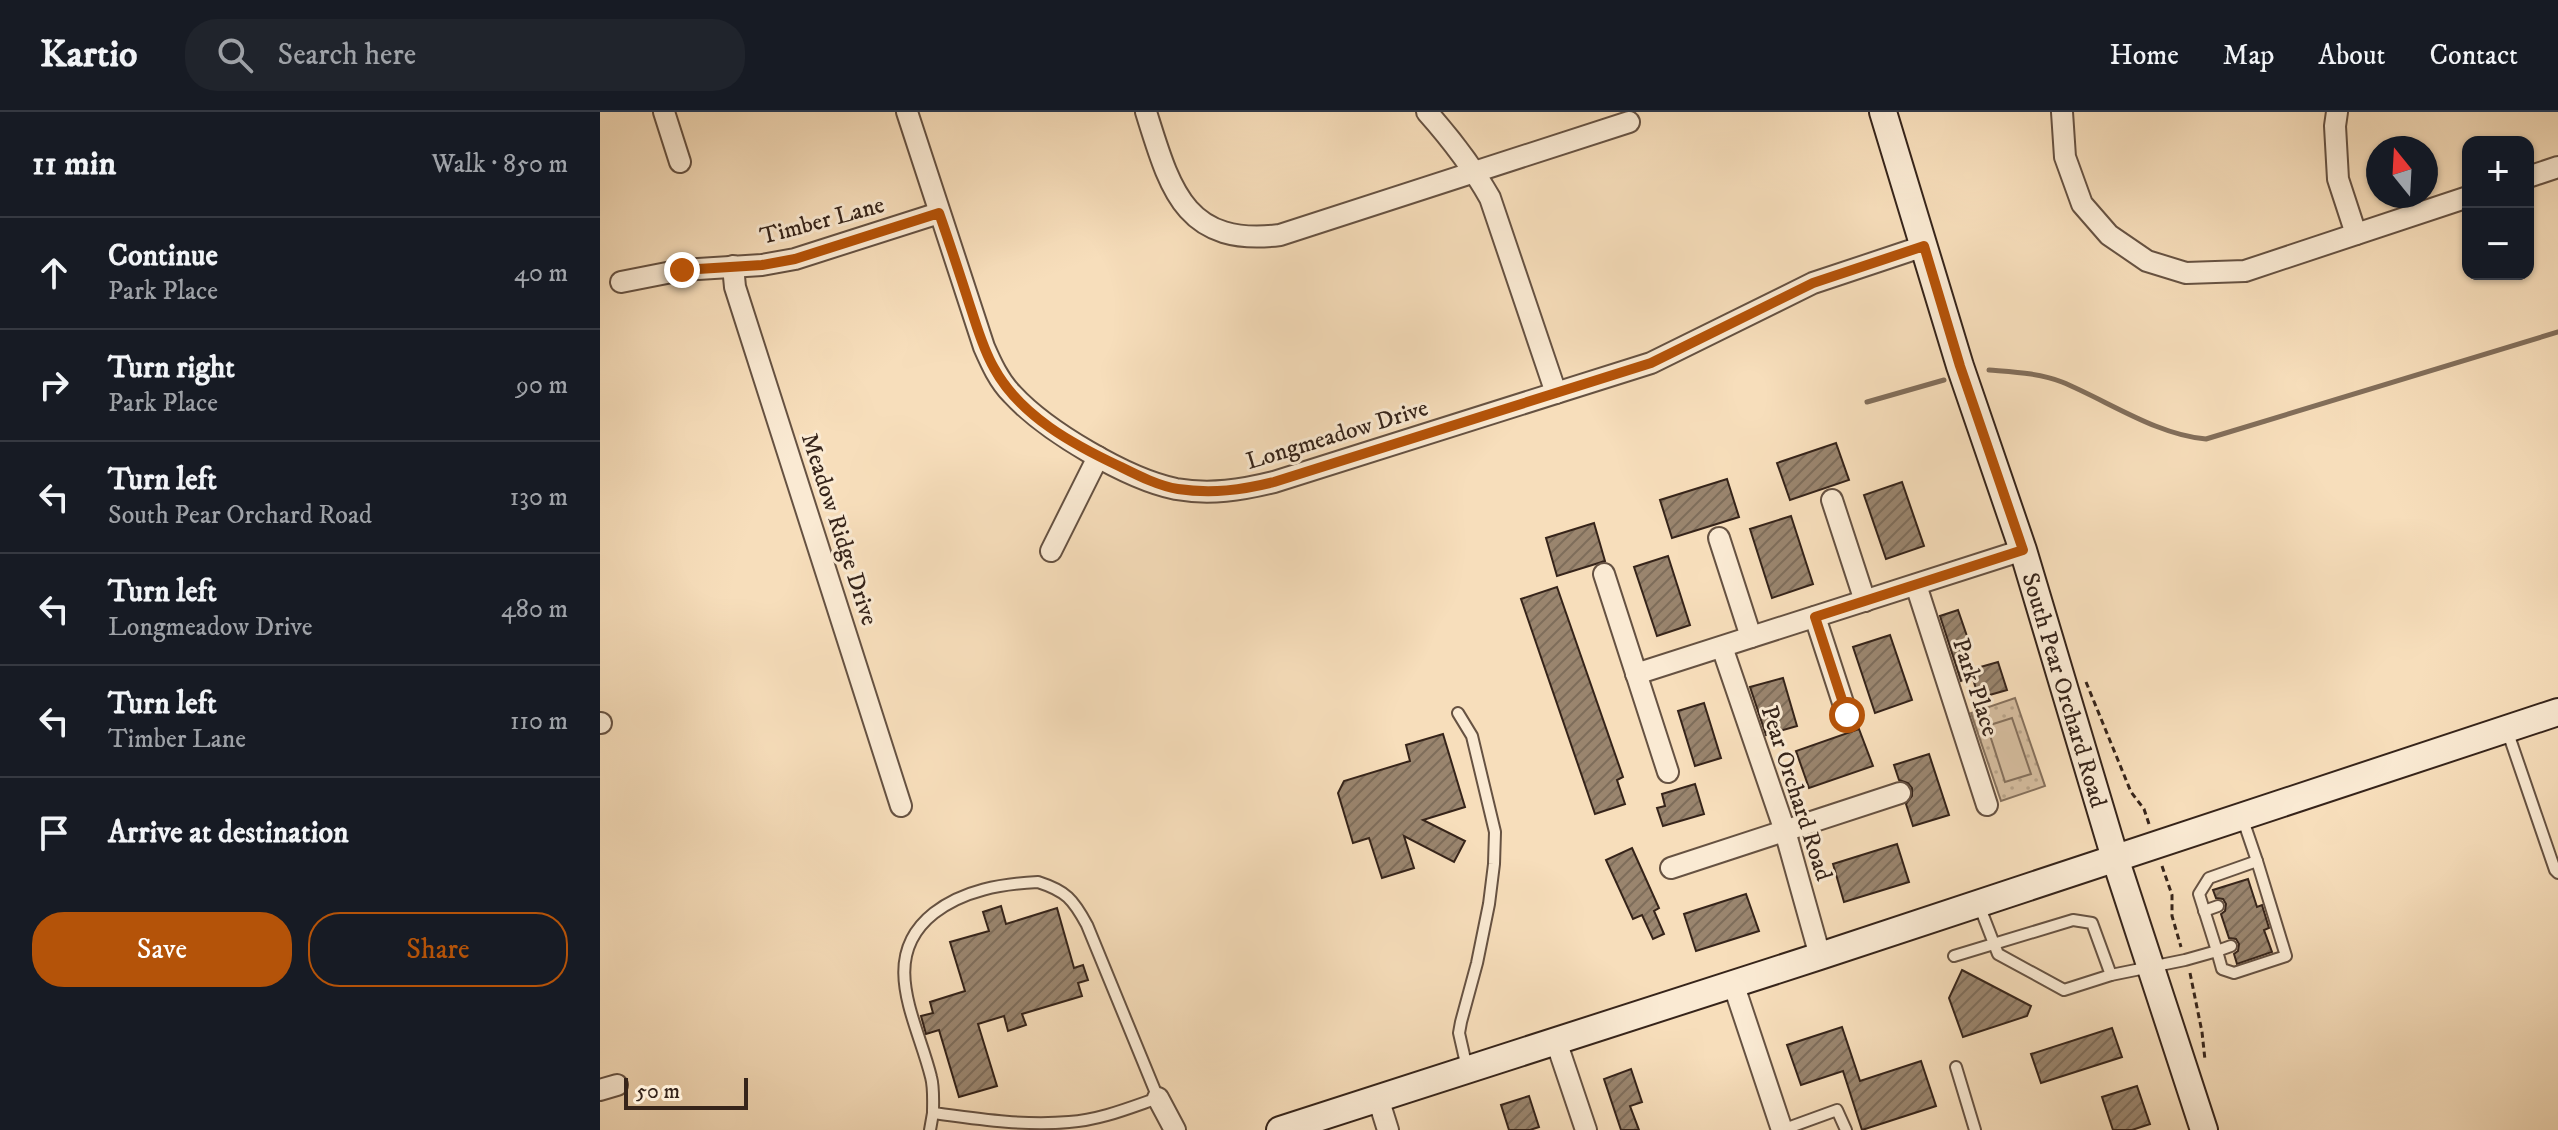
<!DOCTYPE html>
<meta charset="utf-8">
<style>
body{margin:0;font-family:"IM FELL DW Pica",serif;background:#20242c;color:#f1f3f6}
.controls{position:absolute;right:24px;top:24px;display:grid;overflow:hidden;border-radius:16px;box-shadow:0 2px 6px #0004}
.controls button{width:72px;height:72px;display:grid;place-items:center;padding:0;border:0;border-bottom:2px solid #363941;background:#171b24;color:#f1f3f6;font:40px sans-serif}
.compass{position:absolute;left:1766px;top:24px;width:72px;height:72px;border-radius:50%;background:#171b24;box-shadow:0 2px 6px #0004;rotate:342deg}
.scale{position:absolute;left:24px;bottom:20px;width:124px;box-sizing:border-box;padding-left:8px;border:4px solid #36241a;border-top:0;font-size:22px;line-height:28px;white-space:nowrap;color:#36241a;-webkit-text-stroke:6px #faead3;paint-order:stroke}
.stop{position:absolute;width:24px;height:24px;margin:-18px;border:6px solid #b45309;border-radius:50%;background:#fff}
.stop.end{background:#b45309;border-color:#fff;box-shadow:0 2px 8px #0008}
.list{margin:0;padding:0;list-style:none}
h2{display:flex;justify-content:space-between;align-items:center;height:104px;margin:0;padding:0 32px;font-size:34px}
h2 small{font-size:26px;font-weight:400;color:#9ea1a6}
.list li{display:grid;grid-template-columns:52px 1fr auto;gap:24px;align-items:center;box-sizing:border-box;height:112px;padding:0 32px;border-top:2px solid #363941}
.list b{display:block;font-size:30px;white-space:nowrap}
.list p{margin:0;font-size:26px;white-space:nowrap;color:#9ea1a6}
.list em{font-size:26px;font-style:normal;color:#9ea1a6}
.actions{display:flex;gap:16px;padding:24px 32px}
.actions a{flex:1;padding:18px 0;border:2px solid #b45309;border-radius:32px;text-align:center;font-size:28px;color:#b45309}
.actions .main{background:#b45309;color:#fff}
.icon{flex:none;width:44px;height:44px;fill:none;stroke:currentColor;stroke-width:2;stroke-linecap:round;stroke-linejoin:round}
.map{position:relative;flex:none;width:1958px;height:1018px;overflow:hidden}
header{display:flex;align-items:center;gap:48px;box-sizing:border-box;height:112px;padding:0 40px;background:#171b24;border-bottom:2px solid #363941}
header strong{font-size:38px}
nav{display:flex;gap:44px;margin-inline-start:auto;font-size:28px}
.search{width:560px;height:72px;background:#20242c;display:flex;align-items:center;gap:20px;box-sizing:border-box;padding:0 28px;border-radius:32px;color:#9ea1a6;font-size:30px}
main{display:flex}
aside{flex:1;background:#171b24}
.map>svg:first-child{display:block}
.grass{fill:url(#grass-dots);stroke:#86715d;stroke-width:2}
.pitch{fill:#d6bea0;stroke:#86715d;stroke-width:2}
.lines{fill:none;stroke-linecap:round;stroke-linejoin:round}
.stream{stroke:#826e5a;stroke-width:5}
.building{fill:url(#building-hatch);stroke:#36241a;stroke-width:2}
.lane-casing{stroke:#665242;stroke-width:14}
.street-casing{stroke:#665242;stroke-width:24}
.secondary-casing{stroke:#36241a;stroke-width:30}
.path{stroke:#36241a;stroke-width:3;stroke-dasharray:6 4;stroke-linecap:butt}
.lane{stroke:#faead3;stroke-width:10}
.street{stroke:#faead3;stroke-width:20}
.secondary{stroke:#faead3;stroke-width:26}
.route{stroke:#b45309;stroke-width:10}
.labels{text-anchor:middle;stroke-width:6;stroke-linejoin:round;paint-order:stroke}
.street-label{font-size:24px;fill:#36241a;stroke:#faead3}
</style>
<header>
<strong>Kartio</strong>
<div class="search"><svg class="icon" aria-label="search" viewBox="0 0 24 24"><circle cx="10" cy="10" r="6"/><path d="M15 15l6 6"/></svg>Search here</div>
<nav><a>Home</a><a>Map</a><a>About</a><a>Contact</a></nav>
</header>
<main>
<aside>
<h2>11 min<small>Walk · 850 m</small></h2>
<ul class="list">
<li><svg class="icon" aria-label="ahead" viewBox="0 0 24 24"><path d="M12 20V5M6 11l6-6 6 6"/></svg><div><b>Continue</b><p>Park Place</p></div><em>40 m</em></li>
<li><svg class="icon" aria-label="right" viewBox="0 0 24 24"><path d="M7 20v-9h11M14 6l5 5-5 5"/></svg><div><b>Turn right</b><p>Park Place</p></div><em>90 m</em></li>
<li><svg class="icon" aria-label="left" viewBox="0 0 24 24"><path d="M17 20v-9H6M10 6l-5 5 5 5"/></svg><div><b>Turn left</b><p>South Pear Orchard Road</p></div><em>130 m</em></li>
<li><svg class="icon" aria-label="left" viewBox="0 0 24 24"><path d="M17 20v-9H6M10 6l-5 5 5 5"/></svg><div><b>Turn left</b><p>Longmeadow Drive</p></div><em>480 m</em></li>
<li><svg class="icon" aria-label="left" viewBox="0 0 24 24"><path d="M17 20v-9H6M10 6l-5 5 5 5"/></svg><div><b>Turn left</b><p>Timber Lane</p></div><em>110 m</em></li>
<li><svg class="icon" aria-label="arrive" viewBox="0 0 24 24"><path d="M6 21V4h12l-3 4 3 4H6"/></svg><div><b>Arrive at destination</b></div></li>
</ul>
<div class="actions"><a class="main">Save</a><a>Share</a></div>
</aside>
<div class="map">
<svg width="1958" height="1018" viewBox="0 0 1958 1018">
<defs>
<pattern id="grass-dots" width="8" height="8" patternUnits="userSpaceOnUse" patternTransform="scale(2)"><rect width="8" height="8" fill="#d6bea0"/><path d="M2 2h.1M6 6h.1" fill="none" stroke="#b8a389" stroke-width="1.8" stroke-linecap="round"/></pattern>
<pattern id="building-hatch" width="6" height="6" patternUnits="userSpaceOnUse" patternTransform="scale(2)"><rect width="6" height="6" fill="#9a856e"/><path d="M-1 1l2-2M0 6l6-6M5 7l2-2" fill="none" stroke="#7e6d5a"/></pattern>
</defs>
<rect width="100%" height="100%" fill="#f7debb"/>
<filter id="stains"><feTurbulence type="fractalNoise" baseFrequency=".0025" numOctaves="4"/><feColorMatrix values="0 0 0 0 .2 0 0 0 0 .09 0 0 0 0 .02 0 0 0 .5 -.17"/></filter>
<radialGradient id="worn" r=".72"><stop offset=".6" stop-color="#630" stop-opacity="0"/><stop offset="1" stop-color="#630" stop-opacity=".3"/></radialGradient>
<path class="grass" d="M1415,586l30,88 -44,15 -30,-88z"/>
<path class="pitch" d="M1412,606l19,56 -26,8 -18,-56z"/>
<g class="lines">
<g class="stream">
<path d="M1389,258c24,2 51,3 73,12 46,19 95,53 144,57l352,-107"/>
<path d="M1267,290l77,-22"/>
</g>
</g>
<g class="building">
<path d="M1236,331l13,37 -59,20 -13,-37z"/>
<path d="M1127,367l12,38 -67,21 -12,-38z"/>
<path d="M1302,370l22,64 -38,13 -22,-64z"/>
<path d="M1191,404l22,68 -41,14 -22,-69z"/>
<path d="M994,411l11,38 -48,15 -11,-38z"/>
<path d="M1068,444l22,69 -33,11 -23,-69z"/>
<path d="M957,475l66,190 -6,3 8,24 -30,10 -74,-215z"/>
<path d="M1358,498l11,32 -10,4 10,32 -8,3 -21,-65z"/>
<path d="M1290,523l22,65 -37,13 -22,-66z"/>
<path d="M1398,550l9,28 -28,8 -9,-28z"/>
<path d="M1183,566l14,48 -31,9 -16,-48z"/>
<path d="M1104,591l17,55 -26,8 -17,-55z"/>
<path d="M1259,617l14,37 -64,22 -13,-37z"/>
<path d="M843,622l22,73 -42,13 42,21 -11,21 -50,-26 10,32 -32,10 -13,-40 -16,5 -15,-50 6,-12 66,-20 -4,-16z"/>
<path d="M1329,642l20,61 -36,11 -7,-22 6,-8v-8l-4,-5 -9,-3 -5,-15z"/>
<path d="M1095,672l9,30 -41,12 -6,-18 8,-2 -3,-12z"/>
<path d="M1297,732l12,38 -65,20 -11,-38z"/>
<path d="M1032,736l27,60 -5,3 10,23 -11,5 -11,-24 -9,4 -27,-59z"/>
<path d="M1648,767l9,28 5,-2 7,23 -5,2 8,22 -35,12 -3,-10 4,-3 1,-7 -3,-5 -7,-1 -8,-24 4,-3 1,-7 -3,-5 -7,-1 -3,-8z"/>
<path d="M1146,782l13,37 -63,20 -12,-37z"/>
<path d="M401,794l5,18 51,-16 17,60 9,-3 5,15 -10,3 4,13 -60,18 4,11 -18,6 -4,-15 -26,8 19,62 -38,11 -20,-67 -13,4 -5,-18 12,-3 -3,-11 35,-11 -15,-49 39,-11 -6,-19z"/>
<path d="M1362,858l69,36 -4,10 -64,21 -14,-39z"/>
<path d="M1242,915l18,54 61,-20 15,45 -74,24 -19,-59 -42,14 -14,-40z"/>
<path d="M1512,916l10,29 -81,26 -10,-29z"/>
<path d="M1031,957l11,33 -12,4 9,24h-18l-17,-51z"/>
<path d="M1537,974l13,38 -18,6h-19l-11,-33z"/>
<path d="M929,984l10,31 -9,3h-21l-8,-25z"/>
</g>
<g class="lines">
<defs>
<g id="lane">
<path d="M858,601l14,23 23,96 -1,32 -5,40 -12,59 -16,59 -2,11 8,35"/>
<path d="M1907,618l48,140 3,3"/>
<path d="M1642,705l15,44"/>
<path d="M438,770c28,9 35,17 49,43l71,173c-29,10 -58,22 -89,24 -46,4 -91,-3 -136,-9 0,-11 1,-25 -2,-36 -14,-57 -54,-119 3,-164 30,-23 67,-29 104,-31z"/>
<path d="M1379,793l19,49 66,36 47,-15 74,-15 32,-9 -18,-57 10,-16 48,-17 29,95 -52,17 -12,-4 -5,-18 14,-5"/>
<path d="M1604,799l14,-5"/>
<path d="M1354,844l119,-36 19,3 19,52"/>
<path d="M1356,955l19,63"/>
<path d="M330,1018l3,-17"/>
<path d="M1182,1018l55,-20 9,20"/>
</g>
<g id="street">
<path d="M64,0l16,50"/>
<path d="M307,0l77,235c7,16 15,34 28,47 34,37 115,85 164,95 34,6 66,1 98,-7l377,-119 162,-80 111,-37"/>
<path d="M546,0c24,76 38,135 134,123l349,-113"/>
<path d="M827,0c24,27 45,54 63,86l66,195"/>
<path d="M1462,0l3,45 17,47 27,31 38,26 39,12 59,-2 223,-74"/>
<path d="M1737,0l-2,14 3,53 18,55"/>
<path d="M1928,65l30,-10"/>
<path d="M133,154l2,21 166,519"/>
<path d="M21,170l61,-12 80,-5 33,-6 144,-46"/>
<path d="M1232,388l33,101"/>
<path d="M1119,426l32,99"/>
<path d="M451,439l47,-94"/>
<path d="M1004,462l64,198"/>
<path d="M1316,473l71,220"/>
<path d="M1215,505l32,98"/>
<path d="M1122,535l63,184 35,125"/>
<path d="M1036,562l387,-124"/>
<path d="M0,611h1"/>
<path d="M1071,756l229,-75"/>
<path d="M1133,871l49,147"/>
<path d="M956,929l30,89"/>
<path d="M0,978l17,-5"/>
<path d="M558,986l17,32"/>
<path d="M778,986l10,32"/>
</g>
<g id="secondary">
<path id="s1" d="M1283,0l77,254 63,184 92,308 89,272"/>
<path d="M680,1018l540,-174 738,-244"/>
</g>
</defs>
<use href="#lane" class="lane-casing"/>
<use href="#street" class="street-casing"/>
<use href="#secondary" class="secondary-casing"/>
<g class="path">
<path d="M1486,570l45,110 13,17 5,15"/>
<path d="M1562,754l10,29v21l9,31"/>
<path d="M1590,861l12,59 3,28"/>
</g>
<use href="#lane" class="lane"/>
<use href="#street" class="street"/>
<use href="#secondary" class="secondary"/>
</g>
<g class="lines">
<path class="route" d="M82,158l80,-5 33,-6 144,-46c11,31 21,62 31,93 7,21 13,43 24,62 26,48 80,77 127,99 18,9 38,19 57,22 34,5 64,1 96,-7l377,-119 162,-80 111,-37 36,120 63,184 -208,67 32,98"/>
</g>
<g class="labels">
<g class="street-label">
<text transform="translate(222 108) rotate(-15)" y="8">Timber Lane</text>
<text transform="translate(737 322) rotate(-17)" y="8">Longmeadow Drive</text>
<text transform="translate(240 417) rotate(72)" y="8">Meadow Ridge Drive</text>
<text transform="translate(1376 575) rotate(72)" y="8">Park Place</text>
<text dy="8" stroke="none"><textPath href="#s1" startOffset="606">South Pear Orchard Road</textPath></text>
<text transform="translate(1197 681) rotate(72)" y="8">Pear Orchard Road</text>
</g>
</g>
<rect width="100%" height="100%" filter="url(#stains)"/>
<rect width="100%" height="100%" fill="url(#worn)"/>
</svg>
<div class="controls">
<button>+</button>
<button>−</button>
</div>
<svg class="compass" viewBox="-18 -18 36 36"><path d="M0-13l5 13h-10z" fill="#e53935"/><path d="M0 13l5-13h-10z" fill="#9ea1a6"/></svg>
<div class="scale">50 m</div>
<div class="stop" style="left:1247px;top:603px"></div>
<div class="stop end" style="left:82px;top:158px"></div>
</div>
</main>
